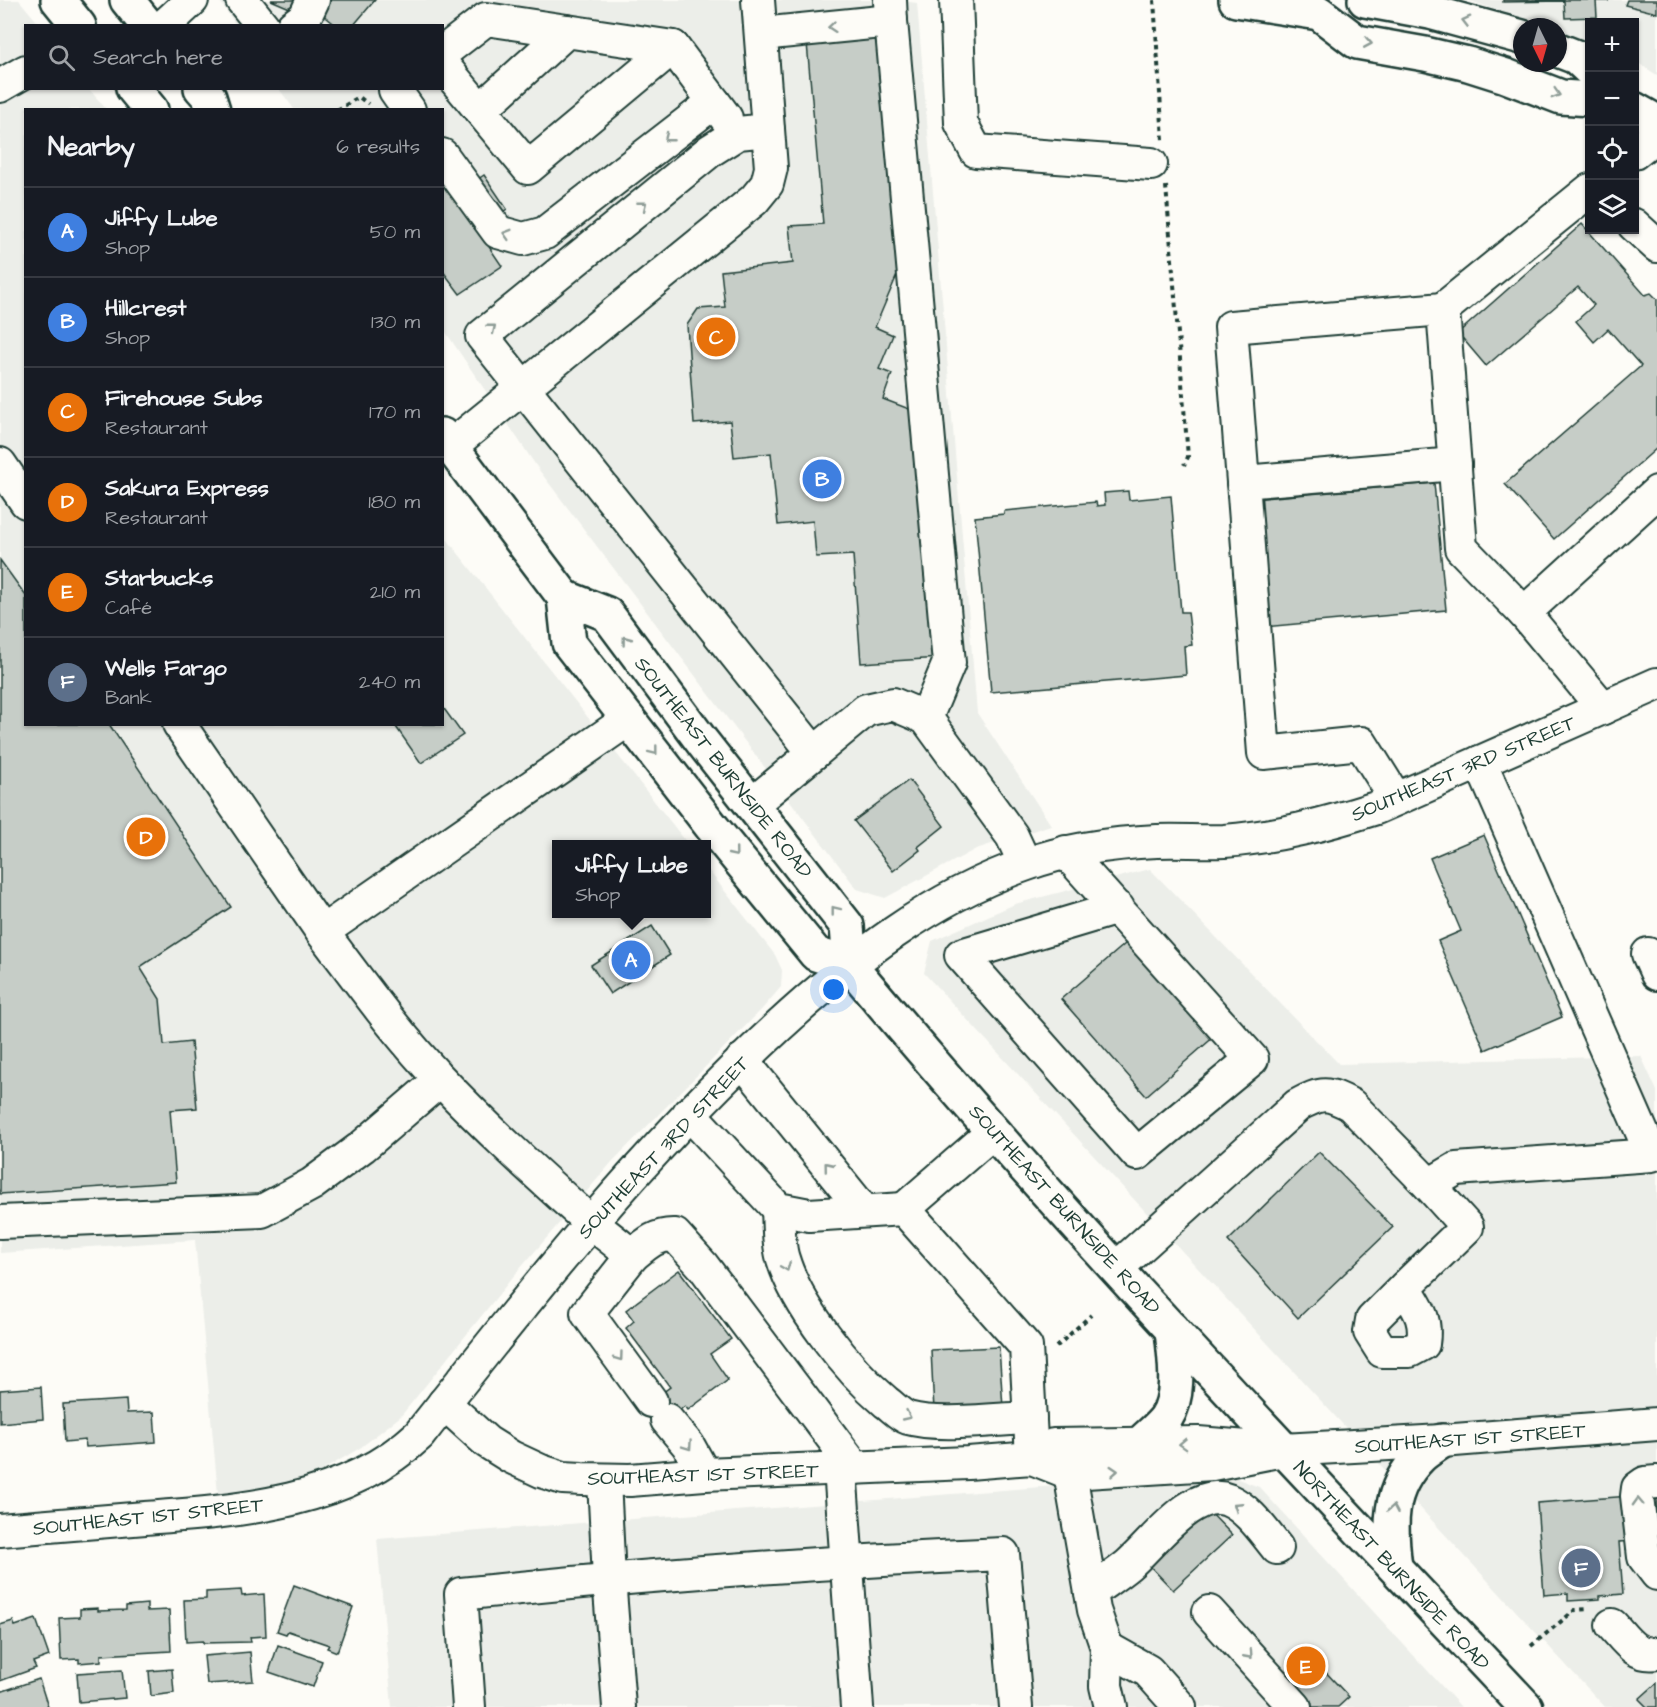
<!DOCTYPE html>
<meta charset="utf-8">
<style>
body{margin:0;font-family:"Architects Daughter",sans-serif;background:#20242c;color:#f1f3f6}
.controls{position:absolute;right:18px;top:18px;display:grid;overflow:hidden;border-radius:0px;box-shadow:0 2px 4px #0004}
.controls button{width:54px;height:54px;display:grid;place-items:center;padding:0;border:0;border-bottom:2px solid #363941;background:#171b24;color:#f1f3f6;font:30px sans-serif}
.compass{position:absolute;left:1513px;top:18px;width:54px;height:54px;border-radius:50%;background:#171b24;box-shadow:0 2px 4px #0004;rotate:175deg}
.you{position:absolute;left:834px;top:990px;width:21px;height:21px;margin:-15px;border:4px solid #fff;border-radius:50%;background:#1a73e8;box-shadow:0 0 0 9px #1a73e833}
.badge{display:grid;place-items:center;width:39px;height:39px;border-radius:50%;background:#92a19f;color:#fff;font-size:20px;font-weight:700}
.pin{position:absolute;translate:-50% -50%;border:3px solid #fff;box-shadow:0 2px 6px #0006}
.popup{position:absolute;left:552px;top:840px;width:159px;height:78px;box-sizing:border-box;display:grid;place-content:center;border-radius:0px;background:#171b24;filter:drop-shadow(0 2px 4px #0005);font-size:20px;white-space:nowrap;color:#9ea1a6}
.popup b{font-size:22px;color:#f1f3f6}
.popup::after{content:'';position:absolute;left:50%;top:100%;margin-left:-12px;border:12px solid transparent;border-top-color:#171b24}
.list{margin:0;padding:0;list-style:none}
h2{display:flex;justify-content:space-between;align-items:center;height:78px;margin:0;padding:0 24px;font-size:26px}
h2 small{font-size:20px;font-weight:400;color:#9ea1a6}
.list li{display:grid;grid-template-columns:39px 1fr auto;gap:18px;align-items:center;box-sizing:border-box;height:90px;padding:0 24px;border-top:2px solid #363941}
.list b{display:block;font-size:22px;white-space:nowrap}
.list p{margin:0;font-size:20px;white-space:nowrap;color:#9ea1a6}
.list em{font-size:20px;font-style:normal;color:#9ea1a6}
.icon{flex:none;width:33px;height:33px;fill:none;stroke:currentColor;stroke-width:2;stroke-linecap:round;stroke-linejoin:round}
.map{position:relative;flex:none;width:1657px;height:1707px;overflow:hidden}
.search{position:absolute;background:#171b24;box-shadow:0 2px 4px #0004;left:24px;top:24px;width:420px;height:66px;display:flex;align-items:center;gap:15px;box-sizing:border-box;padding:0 21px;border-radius:0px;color:#9ea1a6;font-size:22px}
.panel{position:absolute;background:#171b24;box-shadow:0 2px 4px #0004;left:24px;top:108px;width:420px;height:618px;border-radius:0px}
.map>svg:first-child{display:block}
.built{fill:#eceee9}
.building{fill:#c6cdc7;stroke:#1f3d34;stroke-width:1.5}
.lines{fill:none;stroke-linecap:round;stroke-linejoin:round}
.minor-casing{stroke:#1f3d34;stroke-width:36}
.major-casing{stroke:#1f3d34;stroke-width:38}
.highway-casing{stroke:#1f3d34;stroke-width:38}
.path{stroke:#1f3d34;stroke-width:4;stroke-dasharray:4.5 4.5;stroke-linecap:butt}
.minor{stroke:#fdfcf7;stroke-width:32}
.major{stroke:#fdfcf7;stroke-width:33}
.highway{stroke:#fdfcf7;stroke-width:33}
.oneway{stroke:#8e9c96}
.labels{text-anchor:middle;stroke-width:4.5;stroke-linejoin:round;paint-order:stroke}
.street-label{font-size:20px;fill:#1f3d34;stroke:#fdfcf7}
</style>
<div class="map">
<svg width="1657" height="1707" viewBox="0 0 1657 1707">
<rect width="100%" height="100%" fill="#fdfcf7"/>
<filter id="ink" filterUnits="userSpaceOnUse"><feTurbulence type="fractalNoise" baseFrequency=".0167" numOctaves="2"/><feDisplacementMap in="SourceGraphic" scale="12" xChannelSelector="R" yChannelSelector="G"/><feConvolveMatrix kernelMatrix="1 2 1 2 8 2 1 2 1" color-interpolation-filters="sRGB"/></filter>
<g filter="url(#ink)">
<g class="built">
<path d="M0,0h19l21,25 -14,1v62l63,1 17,20 -80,1v614h416l1,-190 245,310h-132v70h150v-47l69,88 7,15 -1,17 -18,21 -151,154 -100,116 -111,138 -41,32 -52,31 -90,15 -23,-254 -195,13z"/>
<path d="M219,0h675l23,3 60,710 74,112 -75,24 -91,49 -28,-9 -318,-419 -96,-142 -1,-218 -148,-1 -15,-20 163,-1v-62l-206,-1z"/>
<path d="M1467,0h190v75l-22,-14 -1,-39h-44l-1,20 -31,-11v-4h-12z"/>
<path d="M1150,869l189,195 302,-8 16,35v616h-52l-681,-734 8,-32 83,-37z"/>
<path d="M1230,1476l29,11 202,220h-1069l-15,-168 664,-52z"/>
</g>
<g class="building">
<path d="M271,0h33l-5,12z"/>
<path d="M325,0h50l-22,26h-16l-20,-16z"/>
<path d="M1503,0h105v1h-12l1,16 -32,1 -1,-17 -61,1z"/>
<path d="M1627,0h30v13l-32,-8z"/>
<path d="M885,35l21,219 -31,73 18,8 -14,34 13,5 -9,25 34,13 23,246 -79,5 -8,-108 -37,2 -3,-36 -35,4 -7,-72 -37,4 -4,-36 -36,3 -7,-99 11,-16 27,-2 -4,-36 72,-8 -4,-37 34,-2 -16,-181z"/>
<path d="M484,175l23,34 -30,20 25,37 -42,28 -18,-24v-93l13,18z"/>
<path d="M1582,224l63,71 6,-2 6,6v149l-103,91 -49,-55 136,-118 -33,-37 -14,13 -18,-21 18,-16 -16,-18 -92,79 -28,-33z"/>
<path d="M1434,483l12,127 -182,17 -12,-128z"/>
<path d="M1128,491l1,9 42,-4 10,116h7l4,33 -8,1 2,29 -195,17 -16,-175 29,-3v-3l92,-9 1,4 8,-1 -1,-12z"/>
<path d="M0,560l26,36v128h83l122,183 -91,60 20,32 4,46 27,-3 6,66 -27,2 6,72 -176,12z"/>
<path d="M442,706l21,29 -42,28 -27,-39h48z"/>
<path d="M909,780l35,46 -26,21 2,3 -27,21 -39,-50z"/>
<path d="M1484,835l78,182 -77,33 -47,-109 23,-10 -31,-73z"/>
<path d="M652,926l18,29 -60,39 -19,-29z"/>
<path d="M1132,938l84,97 -70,61 -85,-97z"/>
<path d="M1319,1152l74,75 -95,91 -70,-77z"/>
<path d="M679,1270l52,69 -21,15 18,26 -40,30 -3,-4 -26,20 -15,-20 26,-19 -44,-59 8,-7 -8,-11z"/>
<path d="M999,1347l4,61 -69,3 -3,-61z"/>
<path d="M41,1387l2,32 -43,4v-33z"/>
<path d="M126,1400l1,13 27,-1 2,30 -70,5 -1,-7 -20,2 -2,-38z"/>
<path d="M1657,1494v45l-38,3 4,52 -23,2v3l-32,2v-8l-24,2 -7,-92z"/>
<path d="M1206,1508l26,27 -59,55 -27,-28z"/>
<path d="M294,1585l59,22 -16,45 -10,-4 2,-3 -41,-14 -2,3 -9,-3z"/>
<path d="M241,1590l1,6 22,-2 2,42 -16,1 1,5 -48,1v-2l-17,1 -2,-42 22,-1v-7z"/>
<path d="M147,1604v7l22,-1 2,41 -70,4v6l-22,2v-4l-18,1 -2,-42 21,-1v-8l18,-1v3l28,-1v-4z"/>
<path d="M36,1619l13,37 -16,6 3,6 -36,13v-56l13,-4 2,5z"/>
<path d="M278,1645l44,16 -9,26 -44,-15z"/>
<path d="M250,1652l3,29 -46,3 -3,-28z"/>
<path d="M1307,1652l42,45 -11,10h-36l-25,-27z"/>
<path d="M172,1669l2,24 -23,3 -2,-25z"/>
<path d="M122,1670l3,28 -46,4 -2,-29z"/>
<path d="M39,1679l9,28h-48v-15z"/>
<path d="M1657,1683v24h-10l-8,-8z"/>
</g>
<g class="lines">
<defs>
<g id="minor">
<path d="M242,0l21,26"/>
<path d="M890,0l1,21 58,642 -23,55"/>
<path d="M956,0l5,123 15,28 175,13"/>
<path d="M164,26l28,-26"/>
<path d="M293,26l12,-9 8,-17"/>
<path d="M761,34l130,-13"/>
<path d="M442,53l44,-34 187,28 53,71"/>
<path d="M442,64l86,104 145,-121"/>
<path d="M0,86l26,-15"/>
<path d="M398,88l-3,2 14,20"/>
<path d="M480,110l87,-79"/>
<path d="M1634,153l23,-18"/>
<path d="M442,155l56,77 25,7 22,-6 169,-131"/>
<path d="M1634,225l23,21"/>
<path d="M451,446l303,-246 13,-16 4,-16 -13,-168"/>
<path d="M0,464l26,38"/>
<path d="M1243,482l-12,-155 212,-18"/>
<path d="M1524,613l-63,-65 -18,-239 147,-119"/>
<path d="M1603,708l-79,-95 133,-121"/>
<path d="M629,719l-307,213c38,50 74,101 118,147 47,50 98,96 149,142 14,12 29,22 43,35 14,-12 24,-22 43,-21l28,31 152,202"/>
<path d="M179,724l143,208"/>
<path d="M814,753l52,-43 27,-6 33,14 86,118 13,28"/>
<path d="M1396,799l-35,-56 -97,10 -21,-271 212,-18"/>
<path d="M751,805l63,-52 -332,-417 229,-186 27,-17 30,-3"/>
<path d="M1066,852l186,207 -115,95 -176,-199 157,-47"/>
<path d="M1648,954l9,20"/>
<path d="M742,1060l122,151"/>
<path d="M689,1113l89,96 31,6 95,-6"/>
<path d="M993,1132l-89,77 122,138 6,111"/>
<path d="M778,1209c1,16 0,35 5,50 14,47 65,111 103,143 7,5 14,13 22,16 31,9 88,1 122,0"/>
<path d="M0,1222l262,-11 50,-27 50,-37 78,-67"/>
<path d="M632,1256l-45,57 64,88"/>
<path d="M1117,1268l181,-163c24,-13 29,-13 53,0l78,80 27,-16 196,-14 -172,-393"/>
<path d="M1405,1287c13,22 22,31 18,57l-13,7h-28l-12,-19 2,-12z"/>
<path d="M1405,1287l62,-60 -38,-42"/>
<path d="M444,1403l43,39 24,15 30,14 22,7 19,1 48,1 74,-6 264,-11 64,-5 38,15 142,-9 71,-14"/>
<path d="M667,1420l21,25 16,29"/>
<path d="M1032,1458l21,-13 145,-2 85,7 159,-9 215,-17"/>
<path d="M840,1468l17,239"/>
<path d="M1070,1473l24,137 13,38 -1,38 5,21"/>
<path d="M604,1481l5,97 10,129"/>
<path d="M1657,1482l-12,1 -7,5 -1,8 7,61 13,17"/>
<path d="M0,1530c48,-4 97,-8 145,-12 95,-7 201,-15 274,-83 112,-142 225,-285 358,-407 74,-68 154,-131 250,-164 42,-15 86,-21 130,-23 22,-1 45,1 67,0 53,-4 102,-17 152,-33l281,-124"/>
<path d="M1091,1592c12,-9 25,-17 37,-27 24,-20 65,-79 100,-65 21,9 35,31 49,48"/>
<path d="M1209,1612l86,95"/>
<path d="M1612,1625c13,14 23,32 45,28"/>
<path d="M1107,1648l41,23 32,36"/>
<path d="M469,1707l-8,-113c180,-19 361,-32 542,-40l13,153"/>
</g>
<g id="major">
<path d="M1236,0l83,13 38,29 68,12 43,10 38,12 55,21 29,2"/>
<path d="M1365,0l65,12 92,25"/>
<path d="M1558,50l18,7 14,13"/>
<path d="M1634,109l23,13"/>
</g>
<g id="highway">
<path d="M58,0l21,26"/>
<path d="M127,0l21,26"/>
<path d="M133,88l18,22"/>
<path d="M201,88l8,9 4,13"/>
<path d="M442,435l122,162 5,46 143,184 104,127 34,11c214,257 447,498 676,742"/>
<path d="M564,597l43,17 96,129 144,183 3,39"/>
<path d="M1139,1445c8,-9 20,-17 27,-27 16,-25 8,-62 6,-89"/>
<path d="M1395,1567c-5,-41 -8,-77 25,-110 6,-6 15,-11 22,-16"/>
</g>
</defs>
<use href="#minor" class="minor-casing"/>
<use href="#major" class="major-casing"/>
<use href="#highway" class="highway-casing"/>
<g class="path">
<path d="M1154,0l9,140"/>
<path d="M337,110l22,-13 9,7"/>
<path d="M1166,186l22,271 -4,8"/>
<path d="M1056,1347l35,-32"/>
<path d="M1531,1646l44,-36 14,-1"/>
</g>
<use href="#minor" class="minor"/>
<use href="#major" class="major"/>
<use href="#highway" class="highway"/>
</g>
<defs><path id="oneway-chevron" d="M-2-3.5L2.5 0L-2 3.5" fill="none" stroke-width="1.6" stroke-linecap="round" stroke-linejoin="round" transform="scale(1.5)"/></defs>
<g class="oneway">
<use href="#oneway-chevron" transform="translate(1466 21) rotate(-166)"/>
<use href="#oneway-chevron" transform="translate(832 27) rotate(175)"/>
<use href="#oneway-chevron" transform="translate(1368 43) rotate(10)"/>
<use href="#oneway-chevron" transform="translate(1556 94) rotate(17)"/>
<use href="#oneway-chevron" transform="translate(668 138) rotate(142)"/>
<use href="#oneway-chevron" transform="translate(643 205) rotate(-39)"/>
<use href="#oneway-chevron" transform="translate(507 234) rotate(-163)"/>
<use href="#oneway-chevron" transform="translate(492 328) rotate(-39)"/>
<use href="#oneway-chevron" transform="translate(626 640) rotate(-127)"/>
<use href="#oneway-chevron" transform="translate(654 751) rotate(52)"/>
<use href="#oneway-chevron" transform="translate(734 853) rotate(51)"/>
<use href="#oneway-chevron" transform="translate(835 910) rotate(-128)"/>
<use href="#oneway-chevron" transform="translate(828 1166) rotate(-129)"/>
<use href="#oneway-chevron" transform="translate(786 1267) rotate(68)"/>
<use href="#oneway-chevron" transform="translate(619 1357) rotate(54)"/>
<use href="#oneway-chevron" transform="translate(907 1416) rotate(25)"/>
<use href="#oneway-chevron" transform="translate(1183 1444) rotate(178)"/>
<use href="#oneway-chevron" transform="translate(688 1446) rotate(55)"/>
<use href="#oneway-chevron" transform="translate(1114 1471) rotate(-4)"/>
<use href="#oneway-chevron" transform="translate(1638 1502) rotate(-92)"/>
<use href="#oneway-chevron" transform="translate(1237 1506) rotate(-147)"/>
<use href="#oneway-chevron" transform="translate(1393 1509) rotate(-80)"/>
<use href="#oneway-chevron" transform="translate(1249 1655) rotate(48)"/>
</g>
</g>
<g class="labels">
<g class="street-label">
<text transform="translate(724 767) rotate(52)" y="7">SOUTHEAST BURNSIDE ROAD</text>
<text transform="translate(1463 768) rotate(-23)" y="7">SOUTHEAST 3RD STREET</text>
<text transform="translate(663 1147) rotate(-47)" y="7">SOUTHEAST 3RD STREET</text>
<text transform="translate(1065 1209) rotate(48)" y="7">SOUTHEAST BURNSIDE ROAD</text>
<text transform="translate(1470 1438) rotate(-4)" y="7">SOUTHEAST 1ST STREET</text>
<text transform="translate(703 1474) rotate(-2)" y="7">SOUTHEAST 1ST STREET</text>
<text transform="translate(148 1516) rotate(-6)" y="7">SOUTHEAST 1ST STREET</text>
<text transform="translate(1392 1565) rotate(47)" y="7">NORTHEAST BURNSIDE ROAD</text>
</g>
</g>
</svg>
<div class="controls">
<button>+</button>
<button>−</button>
<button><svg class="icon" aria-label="locate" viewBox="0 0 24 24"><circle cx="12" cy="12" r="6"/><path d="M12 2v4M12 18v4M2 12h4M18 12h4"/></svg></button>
<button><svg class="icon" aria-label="layers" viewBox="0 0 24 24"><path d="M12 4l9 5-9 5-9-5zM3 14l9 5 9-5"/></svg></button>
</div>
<svg class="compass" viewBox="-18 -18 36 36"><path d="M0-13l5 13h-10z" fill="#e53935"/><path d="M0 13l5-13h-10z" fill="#9ea1a6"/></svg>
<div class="you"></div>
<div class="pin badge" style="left:631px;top:960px;background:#3f7fe0">A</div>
<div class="popup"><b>Jiffy Lube</b>Shop</div>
<div class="pin badge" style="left:822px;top:479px;background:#3f7fe0">B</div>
<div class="pin badge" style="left:716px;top:337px;background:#e8710a">C</div>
<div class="pin badge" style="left:146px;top:837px;background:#e8710a">D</div>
<div class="pin badge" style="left:1306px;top:1666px;background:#e8710a">E</div>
<div class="pin badge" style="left:1581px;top:1568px;background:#5c6f8a">F</div>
<div class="search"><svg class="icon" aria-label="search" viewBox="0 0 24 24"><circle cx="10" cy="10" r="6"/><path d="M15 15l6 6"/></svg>Search here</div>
<section class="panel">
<h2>Nearby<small>6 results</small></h2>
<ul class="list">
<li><span class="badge" style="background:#3f7fe0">A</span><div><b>Jiffy Lube</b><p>Shop</p></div><em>50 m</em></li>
<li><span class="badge" style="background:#3f7fe0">B</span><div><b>Hillcrest</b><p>Shop</p></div><em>130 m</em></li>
<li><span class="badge" style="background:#e8710a">C</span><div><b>Firehouse Subs</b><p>Restaurant</p></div><em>170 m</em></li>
<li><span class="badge" style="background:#e8710a">D</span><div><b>Sakura Express</b><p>Restaurant</p></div><em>180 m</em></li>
<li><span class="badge" style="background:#e8710a">E</span><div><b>Starbucks</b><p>Café</p></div><em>210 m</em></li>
<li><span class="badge" style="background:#5c6f8a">F</span><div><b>Wells Fargo</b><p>Bank</p></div><em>240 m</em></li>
</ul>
</section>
</div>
